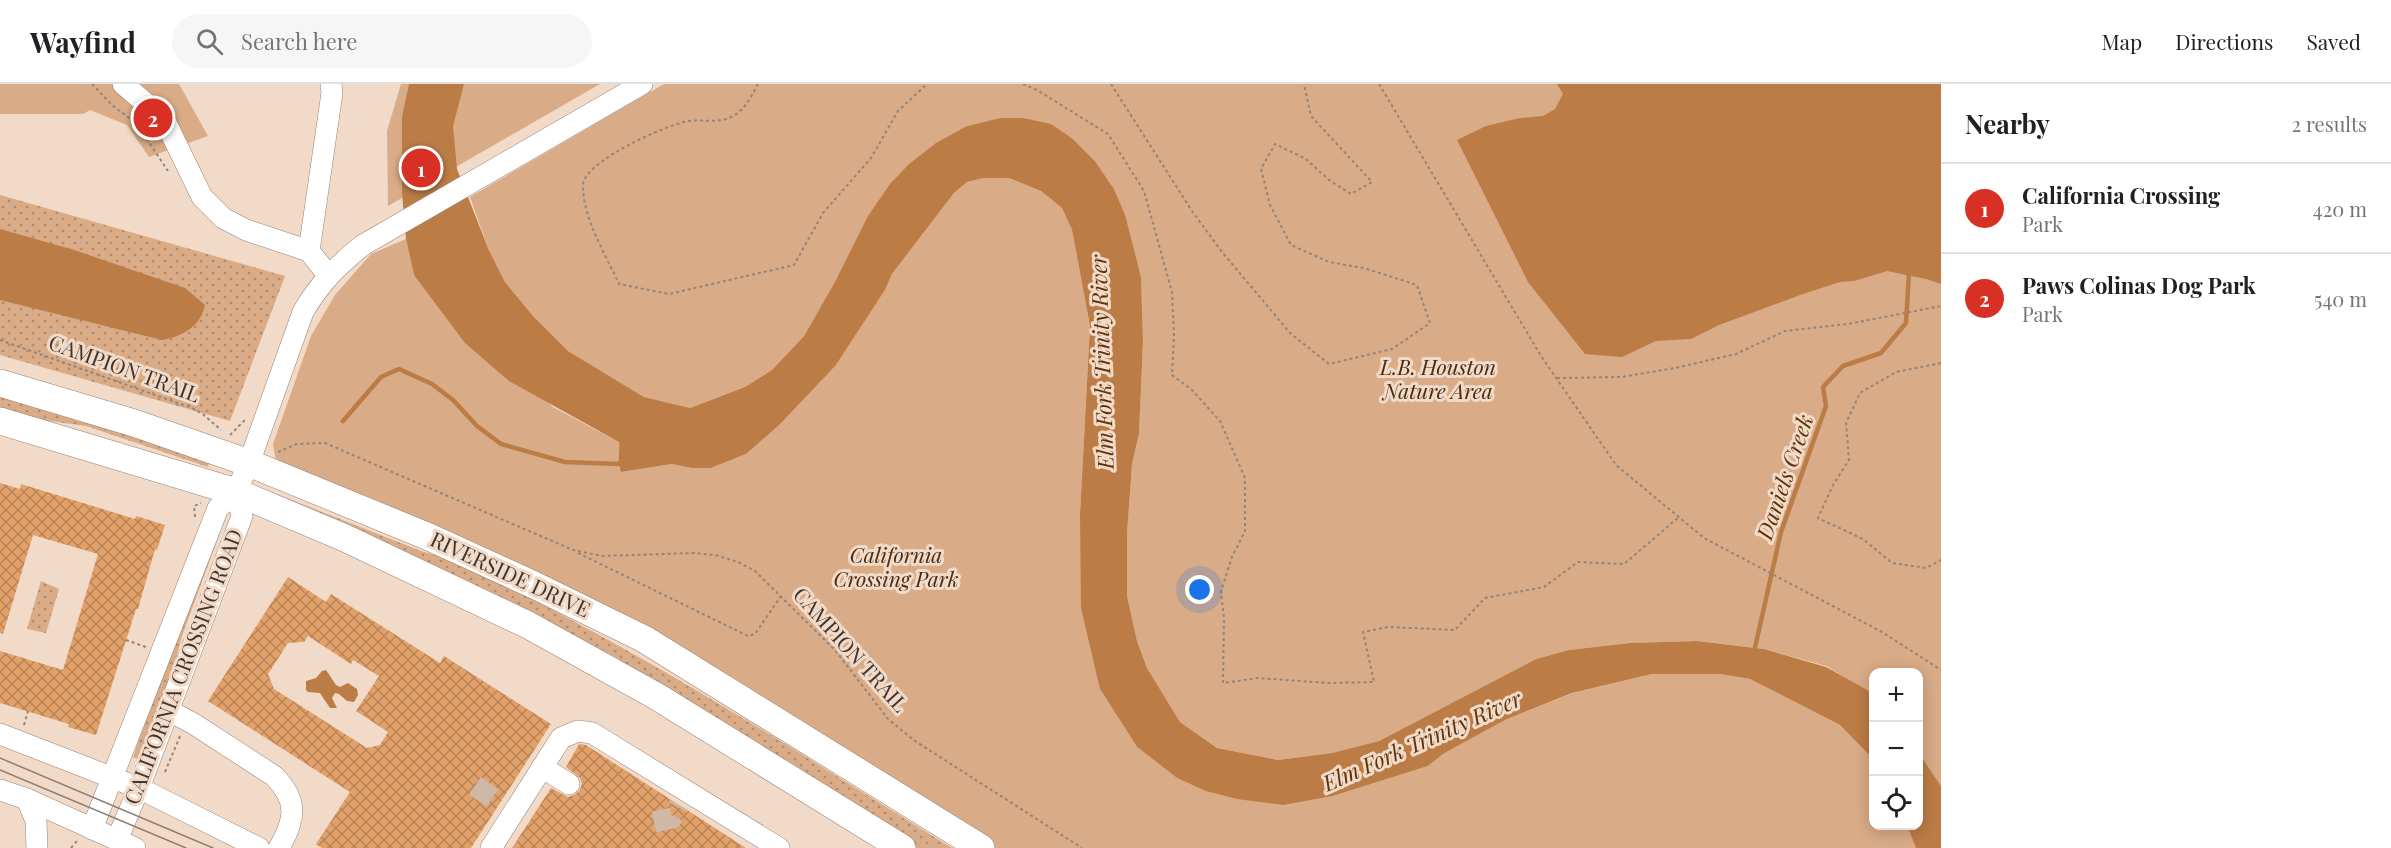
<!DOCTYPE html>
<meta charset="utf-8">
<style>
body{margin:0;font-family:"Playfair Display",serif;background:#f6f6f6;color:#202124}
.controls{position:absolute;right:18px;bottom:18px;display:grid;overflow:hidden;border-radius:12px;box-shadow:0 3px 15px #0003}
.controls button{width:54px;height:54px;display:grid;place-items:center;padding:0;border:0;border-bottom:2px solid #e0e0e0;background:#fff;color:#202124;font:30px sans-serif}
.you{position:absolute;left:1200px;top:506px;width:21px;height:21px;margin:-15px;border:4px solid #fff;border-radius:50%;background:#1a73e8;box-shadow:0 0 0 9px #1a73e833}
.badge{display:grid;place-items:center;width:39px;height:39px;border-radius:50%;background:#d93025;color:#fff;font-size:20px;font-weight:700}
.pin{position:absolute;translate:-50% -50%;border:3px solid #fff;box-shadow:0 2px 6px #0006}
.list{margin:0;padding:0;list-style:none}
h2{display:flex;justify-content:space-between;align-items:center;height:78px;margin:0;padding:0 24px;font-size:26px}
h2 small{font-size:20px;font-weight:400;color:#757577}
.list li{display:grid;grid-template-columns:39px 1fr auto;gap:18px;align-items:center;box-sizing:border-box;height:90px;padding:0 24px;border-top:2px solid #e0e0e0}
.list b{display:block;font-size:22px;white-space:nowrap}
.list p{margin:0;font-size:20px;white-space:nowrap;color:#757577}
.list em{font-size:20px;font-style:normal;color:#757577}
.icon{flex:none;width:33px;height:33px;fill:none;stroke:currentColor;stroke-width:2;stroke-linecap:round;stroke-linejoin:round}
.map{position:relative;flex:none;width:1941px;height:764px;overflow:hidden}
header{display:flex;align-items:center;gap:36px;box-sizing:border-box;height:84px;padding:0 30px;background:#fff;border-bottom:2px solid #e0e0e0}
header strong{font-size:28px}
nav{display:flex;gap:33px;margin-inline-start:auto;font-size:21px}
.search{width:420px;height:54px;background:#f6f6f6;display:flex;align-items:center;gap:15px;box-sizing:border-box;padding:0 21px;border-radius:33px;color:#757577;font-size:22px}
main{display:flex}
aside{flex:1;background:#fff}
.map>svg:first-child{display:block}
.grass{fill:url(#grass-dots)}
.green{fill:#d9ab87}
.water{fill:#bb7c46}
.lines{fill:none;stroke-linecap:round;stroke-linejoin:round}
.stream{stroke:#bb7c46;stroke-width:4.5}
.building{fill:url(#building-cross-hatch);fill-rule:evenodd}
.minor-tunnel{stroke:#ceb9a9;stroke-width:21;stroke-dasharray:21 10;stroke-linecap:butt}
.minor-casing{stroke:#988272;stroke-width:22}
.major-casing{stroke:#988272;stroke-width:28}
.path{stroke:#958578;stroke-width:2;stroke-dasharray:3 3;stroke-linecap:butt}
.minor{stroke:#fff;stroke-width:21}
.major{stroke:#fff;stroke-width:27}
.tram{stroke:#8d7d71;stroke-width:1.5}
.labels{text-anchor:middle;stroke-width:6;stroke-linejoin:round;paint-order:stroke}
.park-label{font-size:21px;font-style:italic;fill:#482d15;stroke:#f2dac8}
.street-label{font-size:21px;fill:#40362f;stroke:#f2dac8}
.water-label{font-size:22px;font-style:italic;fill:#5e3307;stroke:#f2dac8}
</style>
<header>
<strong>Wayfind</strong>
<div class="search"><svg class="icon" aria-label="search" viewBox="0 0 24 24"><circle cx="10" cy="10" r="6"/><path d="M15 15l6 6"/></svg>Search here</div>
<nav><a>Map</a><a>Directions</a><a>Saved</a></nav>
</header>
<main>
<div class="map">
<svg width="1941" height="764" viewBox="0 0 1941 764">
<defs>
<pattern id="grass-dots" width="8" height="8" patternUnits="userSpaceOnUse" patternTransform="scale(1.5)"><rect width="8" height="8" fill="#d9ab87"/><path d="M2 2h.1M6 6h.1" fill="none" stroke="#b18c6f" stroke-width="1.8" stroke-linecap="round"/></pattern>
<pattern id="building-cross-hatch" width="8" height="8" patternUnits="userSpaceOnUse" patternTransform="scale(1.5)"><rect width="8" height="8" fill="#e3a16a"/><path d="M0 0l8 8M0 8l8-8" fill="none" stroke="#b98458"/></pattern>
</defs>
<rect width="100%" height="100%" fill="#f2dac8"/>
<g class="grass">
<path d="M0,111l285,81 -55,145 -230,-66z"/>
<path d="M0,311l121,37 88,30 -1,5 -122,-41 -50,-7 -36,-11z"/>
<path d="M274,409l147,58c52,13 109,47 156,72 129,69 251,148 375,225h-36l-299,-184 2,-5 -101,-53 -245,-109z"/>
<path d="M221,434l4,1 -43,117 -17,64 -22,61 -10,-4 43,-122z"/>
<path d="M41,497l18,8 -13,44 -19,-4z"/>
</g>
<g class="green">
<path d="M0,0h179l29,52 -59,21 -22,-32 -37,-15 -7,4h-83z"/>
<path d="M401,0h199l-212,122 -1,-75z"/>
<path d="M664,0h1277v702l-22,-33 -1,-81h-44l-1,23 -47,-29 -62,-17 -67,-8 -67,2 -61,7 -33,9 -157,82 -47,12 -54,7 -61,-12 -37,-26 -33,-54 -10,-27 -10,-45v-62l5,-70 7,-30 4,-93 -2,-64 -27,-88 -19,-28 -22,-22 -50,-21h-23l-33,8 -131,154 -32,56 -32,34 -27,17 -55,21 -46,-11 -76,-46 -35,-35 -28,-34 -17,-34 -18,-51z"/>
<path d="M984,94h25l32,13 21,17 10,22 18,96 -10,188 20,175 37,58 40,31 107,27 49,-9 95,-30 15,-12 62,-34 68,-27 79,-19h68l30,5 90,46 33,34 1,67h33l9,22h-922l-226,-143 -492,-244 -3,-17 38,-108 24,-41 36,-41 35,-15 8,36 139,132 66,35c1,11 -2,20 2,30l51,-8 21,4h18l35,-14 90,-89 49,-75 7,-16 62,-81 13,-11z"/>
</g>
<g class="water">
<path d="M409,0h55l-11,42 4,43 31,79 17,34 28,34 35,35 76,46 46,11 55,-21 27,-17 32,-34 32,-56 32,-64 22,-32 19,-20 27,-21 31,-17 33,-8h23l28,6 22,15 22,22 19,28 11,26 16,62 2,64 -4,93 -7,30 -5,70v62l10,45 10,27 33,54 37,26 61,12 54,-7 47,-12 157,-82 33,-9 61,-7 67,-2 67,8 62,18 43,24 4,4v64l-33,-34 -90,-46 -30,-5h-68l-80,19 -67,27 -62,34 -15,12 -95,30 -49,9 -47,-6 -31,-8 -29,-13 -40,-31 -37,-58 -19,-81 -1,-94 10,-188 -18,-96 -10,-22 -21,-17 -32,-13h-25l-17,4 -13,11 -62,81 -7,16 -49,75 -56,59 -34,30 -35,14h-19l-20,-4 -51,8c-4,-10 -1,-19 -2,-30l-110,-61 -44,-38 -51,-68 -8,-36 -4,-46v-76z"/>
<path d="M1557,0h384v200l-15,-5 -39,-8 -33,10 -14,1 -37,12 -84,31 -28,14 -35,2 -34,16 -37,-3 -57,-72 -71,-142 29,-14 34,-8 23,-2 12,-7 8,-15z"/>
<path d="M0,145l74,21 111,38 20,17c-5,22 -22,31 -43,35l-162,-40z"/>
<path d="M326,586l10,15 4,2 8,-4 9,6 1,6 -4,7 -7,-1 -8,-7 -4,-1 -3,5 5,10h-7l-10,-15 -12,-1 -2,-2v-9l10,-3 6,-7z"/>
<path d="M1919,669l22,33v62h-25l-9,-22h11z"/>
</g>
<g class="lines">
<g class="stream">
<path d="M343,337l38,-44 18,-8 33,15 21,16 24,26 24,18 64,18 53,2 4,-3"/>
<path d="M1754,568l27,-120 45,-126 -3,-19 20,-21 38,-13 25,-30 3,-51"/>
</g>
</g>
<g class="building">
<path d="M0,399l20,6 1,-5 114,35 1,-3 29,9 -8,25 -2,-1 -17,60h-2l-40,126 -28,-8 1,-3 -69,-21v-52l63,19 35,-116 -65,-19 -30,99 -3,-1z"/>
<path d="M288,493l38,25 5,-8 109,69 4,-7 107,68 -80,124h-149l-6,-4 34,-52 -142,-91zM308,552l43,28 2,-4 26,16 -23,35 32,21 -8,13 -13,3 -93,-59 -6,-15 20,-31 16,-1z"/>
<path d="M579,660l7,1 160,103h-234l39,-60 17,9 6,-2 5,-4 3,-7 -2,-6 -14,-11z"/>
</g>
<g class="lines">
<g class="minor-tunnel">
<path d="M475,702l25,17"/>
<path d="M654,738l18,-4 7,-13"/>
</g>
<defs>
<g id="minor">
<path d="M123,0l33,28 11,13 35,72 21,21 23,12 63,21 19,24"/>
<path d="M309,167l23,-158 -1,-9"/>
<path d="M168,626l26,14 80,52c25,25 21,44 5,72"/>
<path d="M0,650l139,54 120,60"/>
<path d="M542,683l27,17"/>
<path d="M0,706l27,9 108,49"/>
<path d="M27,715l9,22 1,27"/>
<path d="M92,745l126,-321 18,-16 13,-29 54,-151c16,-28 35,-47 60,-67l279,-161"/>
<path d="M117,756l22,-52 103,-272 -6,-24"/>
<path d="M491,764l70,-110 17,-7 14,2 187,115"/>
</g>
<g id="major">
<path d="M0,299l134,40 115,40 180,74 105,48 110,54 337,209"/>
<path d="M0,337l236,71 109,46 183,87 128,71 246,152"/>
</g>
</defs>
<use href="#minor" class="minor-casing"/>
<use href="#major" class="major-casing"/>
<g class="path">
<path d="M92,0l20,21 24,18 32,48"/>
<path d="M758,0c-6,11 -13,26 -25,32 -15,8 -28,3 -44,5 -22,3 -106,41 -106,64 0,34 22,68 36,99l50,10 125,-29 29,-52 48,-55 27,-47 29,-27"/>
<path d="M1023,0l14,6 71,44 36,57 28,101 2,42 -2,41 20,15 28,31 25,57v53l-13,26 -11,34 3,28 -1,64 35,-5 70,5 46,-1 -11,-50 25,-5 67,3 30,-32 59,-11 34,-25 46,2 55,-47"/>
<path d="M1111,0l81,127 30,41 68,81 39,31 63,-15 38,-26 -13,-38 -53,-17 -35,-6 -38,-17 -21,-40 -9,-36 14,-25 31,15 23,21 22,14 21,-12 -61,-66 -7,-32"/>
<path d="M1379,0l162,272 75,109 88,73 178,94 59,38"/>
<path d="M0,256l192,68 12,7 17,15"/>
<path d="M1941,279l-45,9 -36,21 -14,30 3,37 -16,25 -15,33 45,21 29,24 34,5 15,-8"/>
<path d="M1557,294l64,-1 54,-9 61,-14 49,-23 63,-7 93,-18"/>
<path d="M230,351l15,-15"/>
<path d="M278,368l19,-8 28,-1 248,107 29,6 92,-3 21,2 23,7 17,9 80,79 53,69 27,22 167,107"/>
<path d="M195,433l-1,-11 7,-3"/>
<path d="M578,469l170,83 7,-2 26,-38"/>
<path d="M126,556l20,7"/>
<path d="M24,641l4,-14"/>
<path d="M165,688l15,-36"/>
<path d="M71,764l6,-7"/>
</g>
<use href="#minor" class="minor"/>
<use href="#major" class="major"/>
<g class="tram">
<path d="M0,674l213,90"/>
<path d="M0,686l186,78"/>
</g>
</g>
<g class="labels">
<g class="park-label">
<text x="1438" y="291">L.B. Houston<tspan x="1438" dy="24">Nature Area</tspan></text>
<text x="896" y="479">California<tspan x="896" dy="24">Crossing Park</tspan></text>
</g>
<g class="street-label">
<text transform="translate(124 285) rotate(20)" y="7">CAMPION TRAIL</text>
<text transform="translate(510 491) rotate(25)" y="7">RIVERSIDE DRIVE</text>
<text transform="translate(850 566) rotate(48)" y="7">CAMPION TRAIL</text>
<text transform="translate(184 583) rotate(-69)" y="7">CALIFORNIA CROSSING ROAD</text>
</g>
<g class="water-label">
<text transform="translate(1102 278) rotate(-92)" y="8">Elm Fork Trinity River</text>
<text transform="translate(1785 393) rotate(-71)" y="8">Daniels Creek</text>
<text transform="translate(1422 657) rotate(-24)" y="8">Elm Fork Trinity River</text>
</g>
</g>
</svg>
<div class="controls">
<button>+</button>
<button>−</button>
<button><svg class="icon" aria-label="locate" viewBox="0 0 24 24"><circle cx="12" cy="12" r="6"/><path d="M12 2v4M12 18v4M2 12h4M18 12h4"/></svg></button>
</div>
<div class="you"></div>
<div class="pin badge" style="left:421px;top:84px">1</div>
<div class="pin badge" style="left:153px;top:34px">2</div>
</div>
<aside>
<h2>Nearby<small>2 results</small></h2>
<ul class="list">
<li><span class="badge">1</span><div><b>California Crossing</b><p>Park</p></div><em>420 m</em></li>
<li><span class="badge">2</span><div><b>Paws Colinas Dog Park</b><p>Park</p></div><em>540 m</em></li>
</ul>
</aside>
</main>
